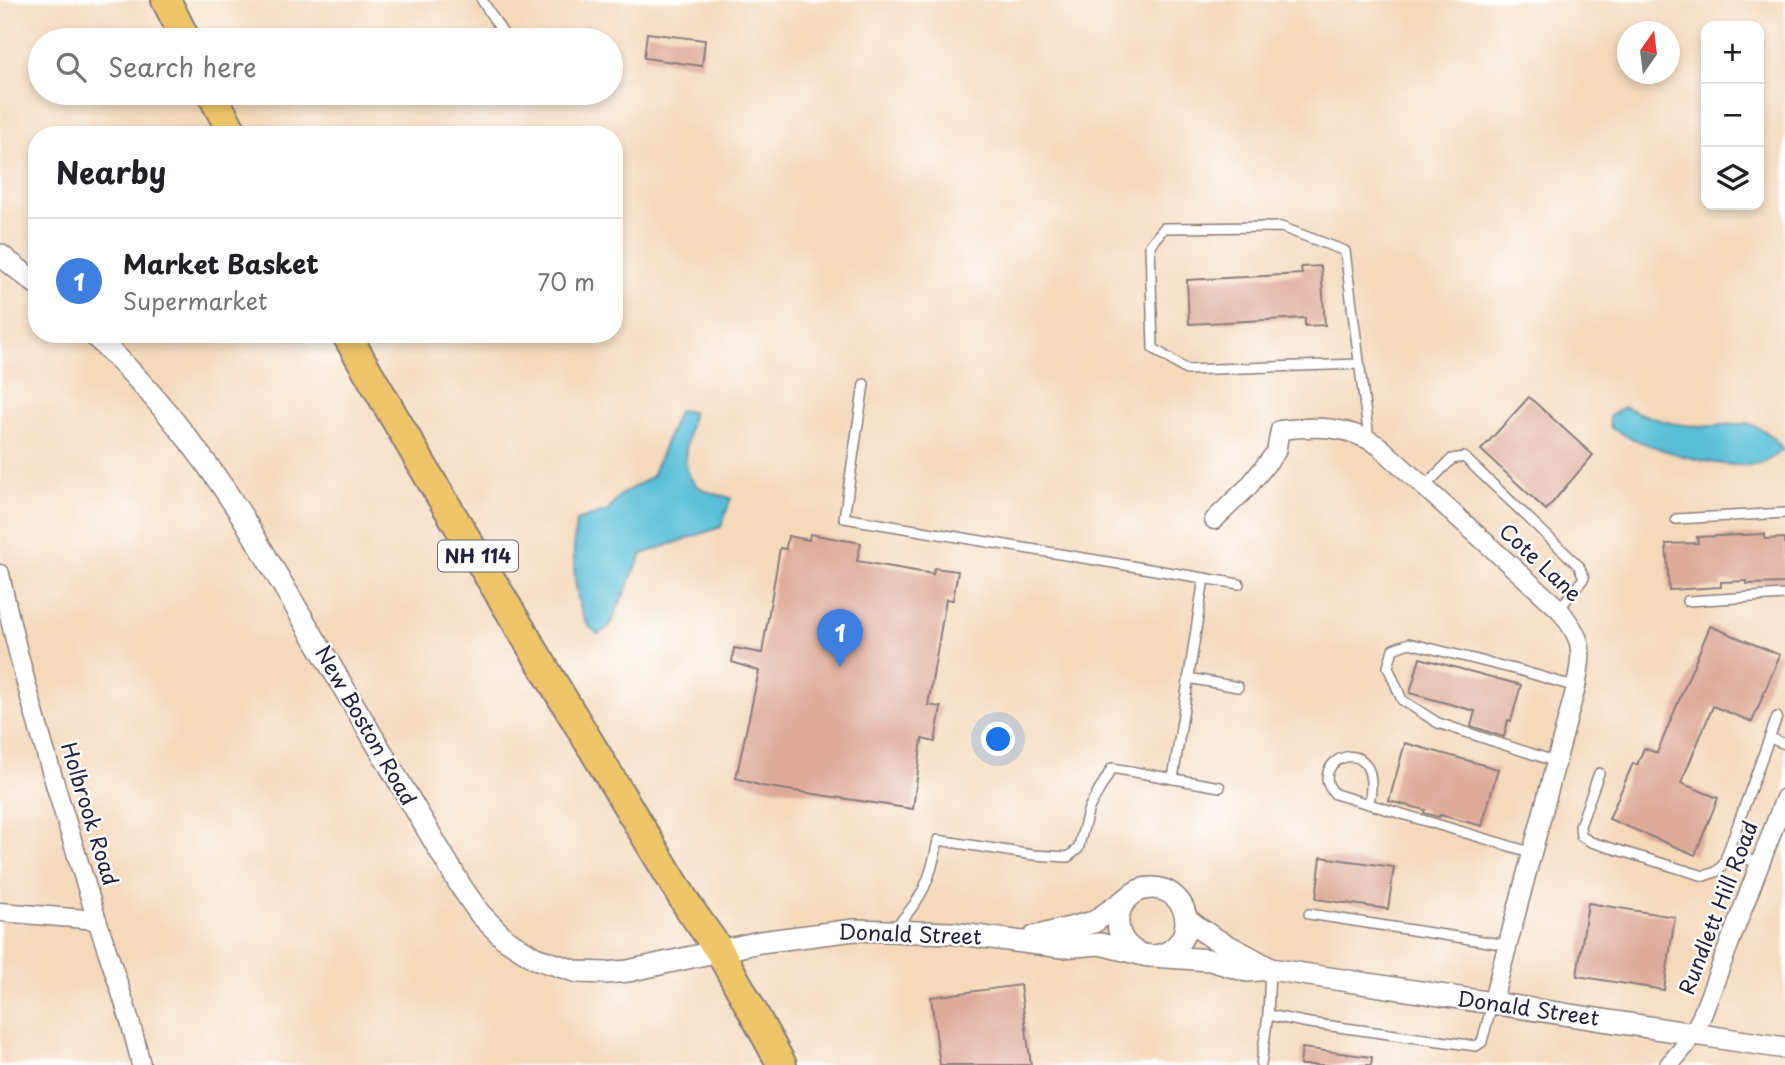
<!DOCTYPE html>
<meta charset="utf-8">
<style>
body{margin:0;font-family:"Playpen Sans",sans-serif;background:#f2f2f2;color:#202124}
.controls{position:absolute;right:21px;top:21px;display:grid;overflow:hidden;border-radius:14px;box-shadow:0 4px 10px #0003}
.controls button{width:63px;height:63px;display:grid;place-items:center;padding:0;border:0;border-bottom:2px solid #e0e0e0;background:#fff;color:#202124;font:35px sans-serif}
.compass{position:absolute;left:1617px;top:21px;width:63px;height:63px;border-radius:50%;background:#fff;box-shadow:0 4px 10px #0003;rotate:14deg}
.you{position:absolute;left:999px;top:740px;width:24px;height:24px;margin:-18px;border:5px solid #fff;border-radius:50%;background:#1a73e8;box-shadow:0 0 0 10px #1a73e833}
.badge{display:grid;place-items:center;width:46px;height:46px;border-radius:50%;background:#b45309;color:#fff;font-size:23px;font-weight:700}
.pin{position:absolute;translate:-50% -58px;filter:drop-shadow(0 2px 4px #0008)}
.pin::after{content:'';position:absolute;top:37px;width:24px;height:21px;background:inherit;clip-path:polygon(0 0,100% 0,50% 100%)}
.list{margin:0;padding:0;list-style:none}
h2{display:flex;justify-content:space-between;align-items:center;height:91px;margin:0;padding:0 28px;font-size:30px}
h2 small{font-size:23px;font-weight:400;color:#757577}
.list li{display:grid;grid-template-columns:46px 1fr auto;gap:21px;align-items:center;box-sizing:border-box;height:126px;padding:0 28px;border-top:2px solid #e0e0e0}
.list b{display:block;font-size:26px;white-space:nowrap}
.list p{margin:0;font-size:23px;white-space:nowrap;color:#757577}
.list em{font-size:23px;font-style:normal;color:#757577}
.icon{flex:none;width:38px;height:38px;fill:none;stroke:currentColor;stroke-width:2;stroke-linecap:round;stroke-linejoin:round}
.map{position:relative;flex:none;width:1785px;height:1065px;overflow:hidden}
.search{position:absolute;background:#fff;box-shadow:0 4px 10px #0003;left:28px;top:28px;width:595px;height:77px;display:flex;align-items:center;gap:18px;box-sizing:border-box;padding:0 24px;border-radius:38px;color:#757577;font-size:26px}
.panel{position:absolute;background:#fff;box-shadow:0 4px 10px #0003;left:28px;top:126px;width:595px;height:217px;border-radius:28px}
.map>svg:first-child{display:block}
.water{fill:#59bfd7;stroke:#3e7089;stroke-width:2}
.building{fill:#deaa99}
.lines{fill:none;stroke-linecap:round;stroke-linejoin:round}
.service-casing{stroke:#8b7e7b;stroke-width:12}
.minor-casing{stroke:#8b7e7b;stroke-width:21}
.tertiary-casing{stroke:#8b7e7b;stroke-width:24}
.primary-casing{stroke:#8b7e7b;stroke-width:32}
.service{stroke:#fff;stroke-width:9}
.minor{stroke:#fff;stroke-width:18}
.tertiary{stroke:#fff;stroke-width:21}
.primary{stroke:#eec569;stroke-width:28}
.labels{text-anchor:middle;stroke-width:5;stroke-linejoin:round;paint-order:stroke}
.shield{fill:#fff;stroke:#646476;stroke-width:2}
.shield-label{font-size:19px;font-weight:bold;fill:#22223b}
.street-label{font-size:21px;fill:#22223b;stroke:#fff}
</style>
<div class="map">
<svg width="1785" height="1065" viewBox="0 0 1785 1065">
<rect width="100%" height="100%" fill="#fff"/>
<filter id="ink" filterUnits="userSpaceOnUse"><feTurbulence type="fractalNoise" baseFrequency=".0143" numOctaves="2"/><feDisplacementMap in="SourceGraphic" scale="14" xChannelSelector="R" yChannelSelector="G"/><feConvolveMatrix kernelMatrix="1 2 1 2 8 2 1 2 1" color-interpolation-filters="sRGB"/></filter>
<filter id="wash" filterUnits="userSpaceOnUse"><feTurbulence type="fractalNoise" baseFrequency=".00686" numOctaves="4" result="noise"/><feDisplacementMap in="SourceGraphic" scale="28" xChannelSelector="R" yChannelSelector="G"/><feGaussianBlur stdDeviation="1.57" result="paint"/><feColorMatrix in="noise" values="0 0 0 0 0 0 0 0 0 0 0 0 0 0 0 0 0 1.4 0 .05"/><feComposite in="paint" operator="in"/></filter>
<g filter="url(#wash)">
<rect width="100%" height="100%" fill="#f4d9bb"/>
<g class="water">
<path d="M1624,407c24,10 46,18 72,19 40,2 60,-15 87,24 -7,4 -15,12 -23,14 -41,7 -113,-16 -149,-36l-2,-11z"/>
<path d="M679,410l13,2c-3,22 -16,59 7,75 8,6 22,8 32,11l-10,29 -79,27 -33,73 -11,7c-4,-3 -9,-7 -12,-12 -13,-26 -14,-72 -10,-101l32,-10 11,-15 33,-20z"/>
</g>
<g id="blocks">
<g class="building">
<path d="M647,33l58,7 -3,26 -58,-8z"/>
<path d="M1321,266l4,59 -20,1v-8l-116,6 -2,-44 115,-6 -1,-7z"/>
<path d="M1529,397l64,58 -47,55 -65,-60z"/>
<path d="M810,534l51,9 -4,18 76,13 1,-6 24,3 -5,29 -7,-1 -18,106 13,2 -6,35 -13,-3 -9,70 -151,-23 -26,-8 23,-107 -27,-9 2,-14 28,5 18,-105 6,1 2,-13 21,4z"/>
<path d="M1765,534v5l20,-1v45l-38,1v-3l-26,1v5l-52,3 -3,-46 32,-1 -1,-6z"/>
<path d="M1710,626l70,29 -28,67 -39,-16 -32,77 37,15 -23,57 -86,-36 24,-56 4,2 7,-17 13,5z"/>
<path d="M1420,658l101,27 -10,36 -3,-1 -4,17 -33,-11 4,-15 -65,-18z"/>
<path d="M1405,743l93,26 -16,57 -42,-11 -1,2 -15,-4 1,-3 -36,-9z"/>
<path d="M1321,857l73,10 -6,42 -72,-10z"/>
<path d="M1588,903l87,14 -11,73 -87,-14z"/>
<path d="M1020,985l11,80h-91l-9,-68z"/>
<path d="M1302,1048l70,9 -1,8h-71z"/>
</g>
</g>
</g>
<g filter="url(#ink)">
<use href="#blocks" fill-opacity="0" stroke="#8b7e7b" stroke-width="2"/>
<g class="lines">
<defs>
<g id="service">
<path d="M482,0l25,40"/>
<path d="M1359,364l-173,6 -33,-22 -3,-103 14,-17 117,-1 64,24 24,188"/>
<path d="M864,384l-20,134 395,66"/>
<path d="M1424,487l28,-28 12,-2 115,109 5,12 -25,31"/>
<path d="M1676,519l109,-6"/>
<path d="M1687,601l98,-6"/>
<path d="M1188,678l50,9"/>
<path d="M1770,738l15,6"/>
<path d="M1557,762l-119,-39 -36,-23 -14,-33 5,-18 16,-6 113,28 54,16"/>
<path d="M1599,773l-19,53 1,10 10,6 113,34 12,-4 7,-7 54,-148"/>
<path d="M1173,779l31,-201"/>
<path d="M1369,804c16,-79 -67,-43 -34,-10l198,59"/>
<path d="M1728,851l32,13"/>
<path d="M1309,914l199,31"/>
<path d="M895,927c28,-28 36,-49 43,-87l95,15 35,2 10,-8 11,-41 23,-40 108,19"/>
<path d="M1268,1015l41,8 167,23 6,-4 10,-38"/>
<path d="M1261,1065l7,-50 2,-46"/>
</g>
<g id="minor">
<path d="M1214,520l34,-33 28,-35 4,-22c37,-4 67,-5 99,16l180,163c25,33 24,38 17,78l-84,317"/>
<path d="M0,574c24,116 61,230 96,343 16,49 34,97 45,148"/>
<path d="M0,912l97,8"/>
<path d="M1669,1065l16,-19 16,-28 84,-220"/>
</g>
<g id="tertiary">
<path d="M0,255l37,29"/>
<path d="M93,334c58,54 106,115 149,182l220,372 18,26 24,24 31,20 43,14 28,1 22,-2 132,-29 94,-12 98,3 110,14 38,-3 40,10"/>
<circle cx="1152" cy="922" r="34"/>
<path d="M1186,918c28,25 55,32 84,51"/>
<path d="M1034,937l60,-15 32,-23"/>
<path d="M1152,956l58,4 37,11 23,-2 515,79"/>
</g>
<g id="primary">
<path d="M166,0l20,40"/>
<path d="M211,93l23,42"/>
<path d="M346,334l83,143 260,431 30,42 63,115"/>
</g>
</defs>
<use href="#service" class="service-casing"/>
<use href="#minor" class="minor-casing"/>
<use href="#tertiary" class="tertiary-casing"/>
<use href="#primary" class="primary-casing"/>
<use href="#service" class="service"/>
<use href="#minor" class="minor"/>
<use href="#tertiary" class="tertiary"/>
<use href="#primary" class="primary"/>
</g>
</g>
<g class="labels">
<rect class="shield" x="438" y="540.5" width="80" height="31" rx="5"/>
<g class="shield-label">
<text x="478" y="563">NH 114</text>
</g>
<g class="street-label">
<text transform="translate(1540 563) rotate(43)" y="7">Cote Lane</text>
<text transform="translate(365 726) rotate(60)" y="7">New Boston Road</text>
<text transform="translate(89 814) rotate(73)" y="7">Holbrook Road</text>
<text transform="translate(1719 908) rotate(-69)" y="7">Rundlett Hill Road</text>
<text transform="translate(910 935) rotate(2)" y="7">Donald Street</text>
<text transform="translate(1528 1009) rotate(8)" y="7">Donald Street</text>
</g>
</g>
</svg>
<div class="controls">
<button>+</button>
<button>−</button>
<button><svg class="icon" aria-label="layers" viewBox="0 0 24 24"><path d="M12 4l9 5-9 5-9-5zM3 14l9 5 9-5"/></svg></button>
</div>
<svg class="compass" viewBox="-18 -18 36 36"><path d="M0-13l5 13h-10z" fill="#e53935"/><path d="M0 13l5-13h-10z" fill="#757577"/></svg>
<div class="you"></div>
<div class="pin badge" style="left:840px;top:667px;background:#3f7fe0">1</div>
<div class="search"><svg class="icon" aria-label="search" viewBox="0 0 24 24"><circle cx="10" cy="10" r="6"/><path d="M15 15l6 6"/></svg>Search here</div>
<section class="panel">
<h2>Nearby<small></small></h2>
<ul class="list">
<li><span class="badge" style="background:#3f7fe0">1</span><div><b>Market Basket</b><p>Supermarket</p></div><em>70 m</em></li>
</ul>
</section>
</div>
